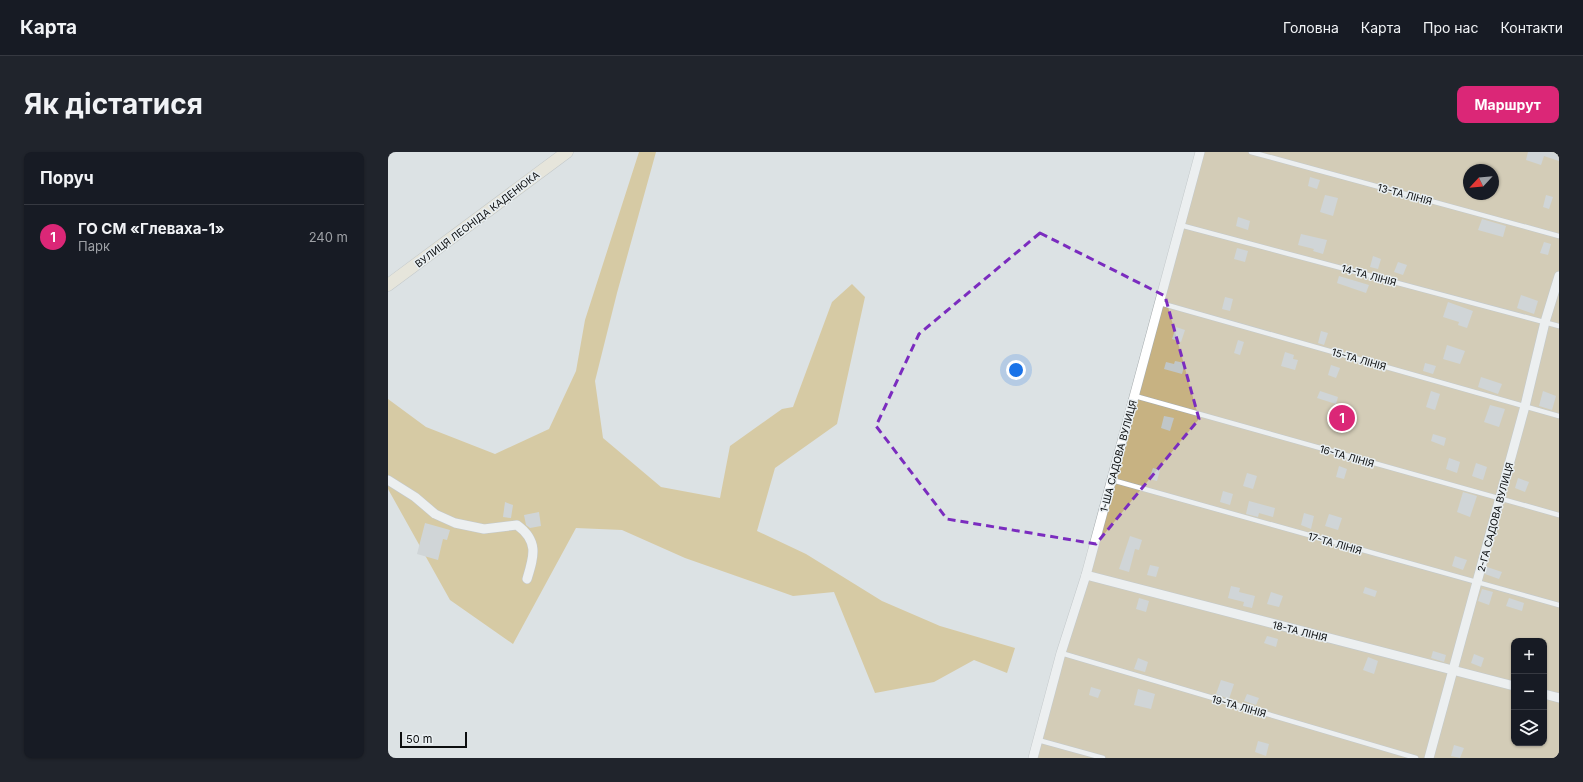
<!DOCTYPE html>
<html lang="uk">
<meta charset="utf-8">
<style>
body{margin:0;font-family:Inter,sans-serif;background:#20242c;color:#f1f3f6}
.controls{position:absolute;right:12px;bottom:12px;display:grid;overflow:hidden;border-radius:8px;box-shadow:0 1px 3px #0004}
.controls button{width:36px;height:36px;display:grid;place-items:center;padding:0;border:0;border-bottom:1px solid #363941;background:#171b24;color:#f1f3f6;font:20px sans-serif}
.compass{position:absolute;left:1075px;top:12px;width:36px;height:36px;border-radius:50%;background:#171b24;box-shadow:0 1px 3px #0004;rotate:244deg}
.scale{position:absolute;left:12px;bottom:10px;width:67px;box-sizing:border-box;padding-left:4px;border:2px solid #0c0e0f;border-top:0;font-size:11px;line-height:14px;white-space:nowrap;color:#0c0e0f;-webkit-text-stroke:3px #e9eff2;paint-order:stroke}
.you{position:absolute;left:628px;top:218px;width:14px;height:14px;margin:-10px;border:3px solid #fff;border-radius:50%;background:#1a73e8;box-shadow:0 0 0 6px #1a73e833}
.badge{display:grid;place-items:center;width:26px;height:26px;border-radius:50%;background:#db2777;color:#fff;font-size:13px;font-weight:700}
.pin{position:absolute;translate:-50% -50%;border:2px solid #fff;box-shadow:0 1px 4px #0006}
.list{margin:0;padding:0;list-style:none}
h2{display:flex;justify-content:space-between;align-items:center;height:52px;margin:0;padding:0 16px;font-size:17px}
h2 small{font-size:13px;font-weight:400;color:#9ea1a6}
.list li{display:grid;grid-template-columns:26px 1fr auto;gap:12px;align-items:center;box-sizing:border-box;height:64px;padding:0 16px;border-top:1px solid #363941}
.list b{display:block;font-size:15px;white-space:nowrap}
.list p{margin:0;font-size:13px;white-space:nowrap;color:#9ea1a6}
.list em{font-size:13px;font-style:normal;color:#9ea1a6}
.icon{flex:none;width:22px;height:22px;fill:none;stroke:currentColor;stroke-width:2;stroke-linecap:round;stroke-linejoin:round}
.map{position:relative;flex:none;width:1171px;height:606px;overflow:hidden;border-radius:8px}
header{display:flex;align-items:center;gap:24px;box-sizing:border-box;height:56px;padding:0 20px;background:#171b24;border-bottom:1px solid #363941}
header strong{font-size:19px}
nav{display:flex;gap:22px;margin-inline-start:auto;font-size:14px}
.intro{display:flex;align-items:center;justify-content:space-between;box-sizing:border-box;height:96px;padding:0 24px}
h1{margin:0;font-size:28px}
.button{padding:10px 18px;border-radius:8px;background:#db2777;color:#fff;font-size:14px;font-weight:700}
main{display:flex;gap:24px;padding:0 24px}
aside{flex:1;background:#171b24;border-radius:8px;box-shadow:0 1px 3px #0004}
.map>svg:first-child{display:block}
.green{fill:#c7b282;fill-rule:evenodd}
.forest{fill:#cfad57}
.building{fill:#c0c6c8}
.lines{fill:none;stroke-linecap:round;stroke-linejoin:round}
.lane-casing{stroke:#a5abad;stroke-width:5.5}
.street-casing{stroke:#a5abad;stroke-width:10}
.secondary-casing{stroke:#a5abad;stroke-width:13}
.lane{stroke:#fff;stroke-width:4.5}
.street{stroke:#fff;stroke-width:9}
.secondary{stroke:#f2e9d1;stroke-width:12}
.marked{fill:none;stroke:#7b2cbf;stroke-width:3;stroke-dasharray:8 5;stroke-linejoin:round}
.labels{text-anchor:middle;stroke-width:3;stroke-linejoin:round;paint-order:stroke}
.street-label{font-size:10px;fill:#0c0e0f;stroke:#e9eff2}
</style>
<header>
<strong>Карта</strong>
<nav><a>Головна</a><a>Карта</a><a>Про нас</a><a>Контакти</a></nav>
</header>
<div class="intro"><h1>Як дістатися</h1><a class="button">Маршрут</a></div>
<main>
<aside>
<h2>Поруч<small></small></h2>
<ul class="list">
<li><span class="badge">1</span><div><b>ГО СМ «Глеваха-1»</b><p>Парк</p></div><em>240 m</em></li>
</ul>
</aside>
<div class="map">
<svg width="1171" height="606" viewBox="0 0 1171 606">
<rect width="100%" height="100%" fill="#dce2e4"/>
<path class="green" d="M810,0h361v606h-526zM1081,18h24v24h-24zM1126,489h30v102h-30z"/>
<path class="forest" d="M251,0h17l-39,141 -22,88 8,57 58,49 59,11 10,-52 52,-37 11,-2 39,-105 20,-18 13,13 -28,127 -62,44 -18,63 49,23 76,47 58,25 75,22 -8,25 -33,-13 -40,22 -59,11 -41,-101 -41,4 -108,-38 -63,-28 -46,-2 -63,116 -63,-44 -62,-111v-90l38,28 69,27 54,-25 27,-58 9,-51z"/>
<g class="building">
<path d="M1140,0h31v9l-15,-5 -3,9 -15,-5z"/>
<path d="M922,25l10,3 -3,9 -9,-3z"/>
<path d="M937,43l13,3 -5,18 -13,-4z"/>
<path d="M1158,43l7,2 -4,12 -6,-2z"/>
<path d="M850,65l12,4 -2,9 -12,-4z"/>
<path d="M1094,67l24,7 -3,11 -25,-7z"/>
<path d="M913,82l26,6 -4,14 -10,-3 1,-2 -16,-4z"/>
<path d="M1156,90l7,2 -3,11 -8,-2z"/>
<path d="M849,96l11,3 -3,11 -11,-3z"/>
<path d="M985,104l8,3 -3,10 -8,-2z"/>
<path d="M1010,110l9,3 -4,10 -9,-3z"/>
<path d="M951,124l30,9 -3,8 -29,-10z"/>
<path d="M1133,143l17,6 -4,13 -17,-6z"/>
<path d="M837,145l8,2 -3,12 -8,-2z"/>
<path d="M1060,150l25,9 -6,17 -9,-3 1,-3 -16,-5z"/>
<path d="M788,175l9,3 -4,12 -9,-3z"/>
<path d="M933,179l7,2 -4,12 -6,-2z"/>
<path d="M850,188l6,2 -4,13 -6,-2z"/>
<path d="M1059,193l18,6 -5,13 -17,-5z"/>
<path d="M897,200l9,3 -1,4 5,1 -3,10 -14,-4z"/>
<path d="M787,209l10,2 -3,11 -18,-5 2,-7 8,2z"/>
<path d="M1037,211l11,3 -3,8 -10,-3z"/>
<path d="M943,213l9,3 -4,10 -8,-3z"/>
<path d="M1093,225l21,7 -4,10 -20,-7z"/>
<path d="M932,239l18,6 -2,7 -19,-6z"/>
<path d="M1043,239l9,3 -5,16 -9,-3z"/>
<path d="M1155,239l13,5 -4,14 -13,-4z"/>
<path d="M1102,253l15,4 -6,18 -15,-5z"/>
<path d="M776,264l10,2 -4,13 -9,-3z"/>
<path d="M1045,282l13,4 -2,8 -13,-5z"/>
<path d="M1061,306l11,4 -3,11 -11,-4z"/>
<path d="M1088,311l11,4 -4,13 -11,-4z"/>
<path d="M951,314l8,3 -3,10 -8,-2z"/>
<path d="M765,316l7,2 -3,11 -8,-2z"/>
<path d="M859,321l10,3 -4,13 -10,-3z"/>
<path d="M1130,326l11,4 -4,10 -10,-4z"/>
<path d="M835,339l10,3 -3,11 -10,-3z"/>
<path d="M1075,340l14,4 -7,21 -13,-5z"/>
<path d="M861,349l26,7 -2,9 -14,-4 -1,4 -12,-3z"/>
<path d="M117,350l8,3 -2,13 -8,-1z"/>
<path d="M151,360l2,14 -11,2 -4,-3 -2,-10z"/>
<path d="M916,361l10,3 -3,13 -10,-4z"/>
<path d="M941,362l13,4 -4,12 -13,-4z"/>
<path d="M37,371l25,7 -3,10 -4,-1 -5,21 -21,-6z"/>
<path d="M742,384l12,4 -3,10 -4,-1 -6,23 -10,-3z"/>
<path d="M1067,404l12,4 -4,10 -11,-4z"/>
<path d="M762,413l9,2 -3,10 -9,-2z"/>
<path d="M1099,415l15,5 -3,7 -14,-5z"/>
<path d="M843,434l9,2 -1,4 16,4 -3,12 -9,-2 1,-4 -16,-4z"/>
<path d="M977,435l12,4 -2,6 -12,-4z"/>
<path d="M1094,437l11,3 -4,13 -11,-4z"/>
<path d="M883,440l12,4 -4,11 -12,-3z"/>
<path d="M751,446l10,3 -3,11 -10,-3z"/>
<path d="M1121,446l15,5 -2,8 -16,-5z"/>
<path d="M879,484l11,3 -2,8 -12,-4z"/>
<path d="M1045,499l13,4 -2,7 -13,-4z"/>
<path d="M1086,502l10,4 -3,9 -10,-4z"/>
<path d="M980,505l10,4 -4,13 -11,-4z"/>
<path d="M750,506l10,4 -3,10 -11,-3z"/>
<path d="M833,528l13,4 -5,15 -13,-5z"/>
<path d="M703,535l10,3 -3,8 -9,-3z"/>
<path d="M750,537l17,5 -4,15 -17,-4z"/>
<path d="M859,542l12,4 -3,7 -12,-4z"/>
<path d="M870,589l11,3 -3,12 -11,-4z"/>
<path d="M1066,593l10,3 -4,10 -9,-2z"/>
</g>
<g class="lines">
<defs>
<g id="lane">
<path d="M863,0l308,84"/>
<path d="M792,73l379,101"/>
<path d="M772,151l399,113"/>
<path d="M747,244l424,119"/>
<path d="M724,328l447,125"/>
<path d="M673,501l355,105"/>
<path d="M650,588l65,18"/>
</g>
<g id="street">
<path d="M0,328l27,17 20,17 20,9 29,6 33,-4c22,16 17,31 10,54"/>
<path d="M698,423l428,111"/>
<path d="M1156,542l15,4"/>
<path d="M645,606l28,-105 25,-78 114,-423"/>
<path d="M1041,606l96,-352 20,-84 14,-46"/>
</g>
<path id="secondary" d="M0,133l179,-133"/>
</defs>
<use href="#lane" class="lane-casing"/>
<use href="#street" class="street-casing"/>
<use href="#secondary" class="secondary-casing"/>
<use href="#lane" class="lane"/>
<use href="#street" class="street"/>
<use href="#secondary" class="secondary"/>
</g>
<path d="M0 0H1171V606H0ZM652,81l125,63 34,123 -103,125 -149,-25 -71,-93 43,-92z" fill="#dce2e4" fill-opacity=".55" fill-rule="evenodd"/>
<path class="marked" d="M652,81l125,63 34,123 -103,125 -149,-25 -71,-93 43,-92z"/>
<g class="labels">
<g class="street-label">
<text transform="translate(1017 42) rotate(15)" y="4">13-ТА ЛІНІЯ</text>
<text transform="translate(89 67) rotate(-37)" y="4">ВУЛИЦЯ ЛЕОНІДА КАДЕНЮКА</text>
<text transform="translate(981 123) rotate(15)" y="4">14-ТА ЛІНІЯ</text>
<text transform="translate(971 207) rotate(16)" y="4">15-ТА ЛІНІЯ</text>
<text transform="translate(730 304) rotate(-75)" y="4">1-ША САДОВА ВУЛИЦЯ</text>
<text transform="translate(959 304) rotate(16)" y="4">16-ТА ЛІНІЯ</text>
<text transform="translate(1107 365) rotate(-75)" y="4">2-ГА САДОВА ВУЛИЦЯ</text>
<text transform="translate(947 391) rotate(16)" y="4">17-ТА ЛІНІЯ</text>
<text transform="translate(912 479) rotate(14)" y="4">18-ТА ЛІНІЯ</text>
<text transform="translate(851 554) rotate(16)" y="4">19-ТА ЛІНІЯ</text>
</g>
</g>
</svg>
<div class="controls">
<button>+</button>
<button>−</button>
<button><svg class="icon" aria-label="layers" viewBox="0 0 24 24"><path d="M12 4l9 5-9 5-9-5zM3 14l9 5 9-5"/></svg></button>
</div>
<svg class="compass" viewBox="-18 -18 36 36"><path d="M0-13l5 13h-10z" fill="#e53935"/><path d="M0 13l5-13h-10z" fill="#9ea1a6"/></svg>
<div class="scale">50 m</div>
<div class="you"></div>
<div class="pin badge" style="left:954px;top:266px">1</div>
</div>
</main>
